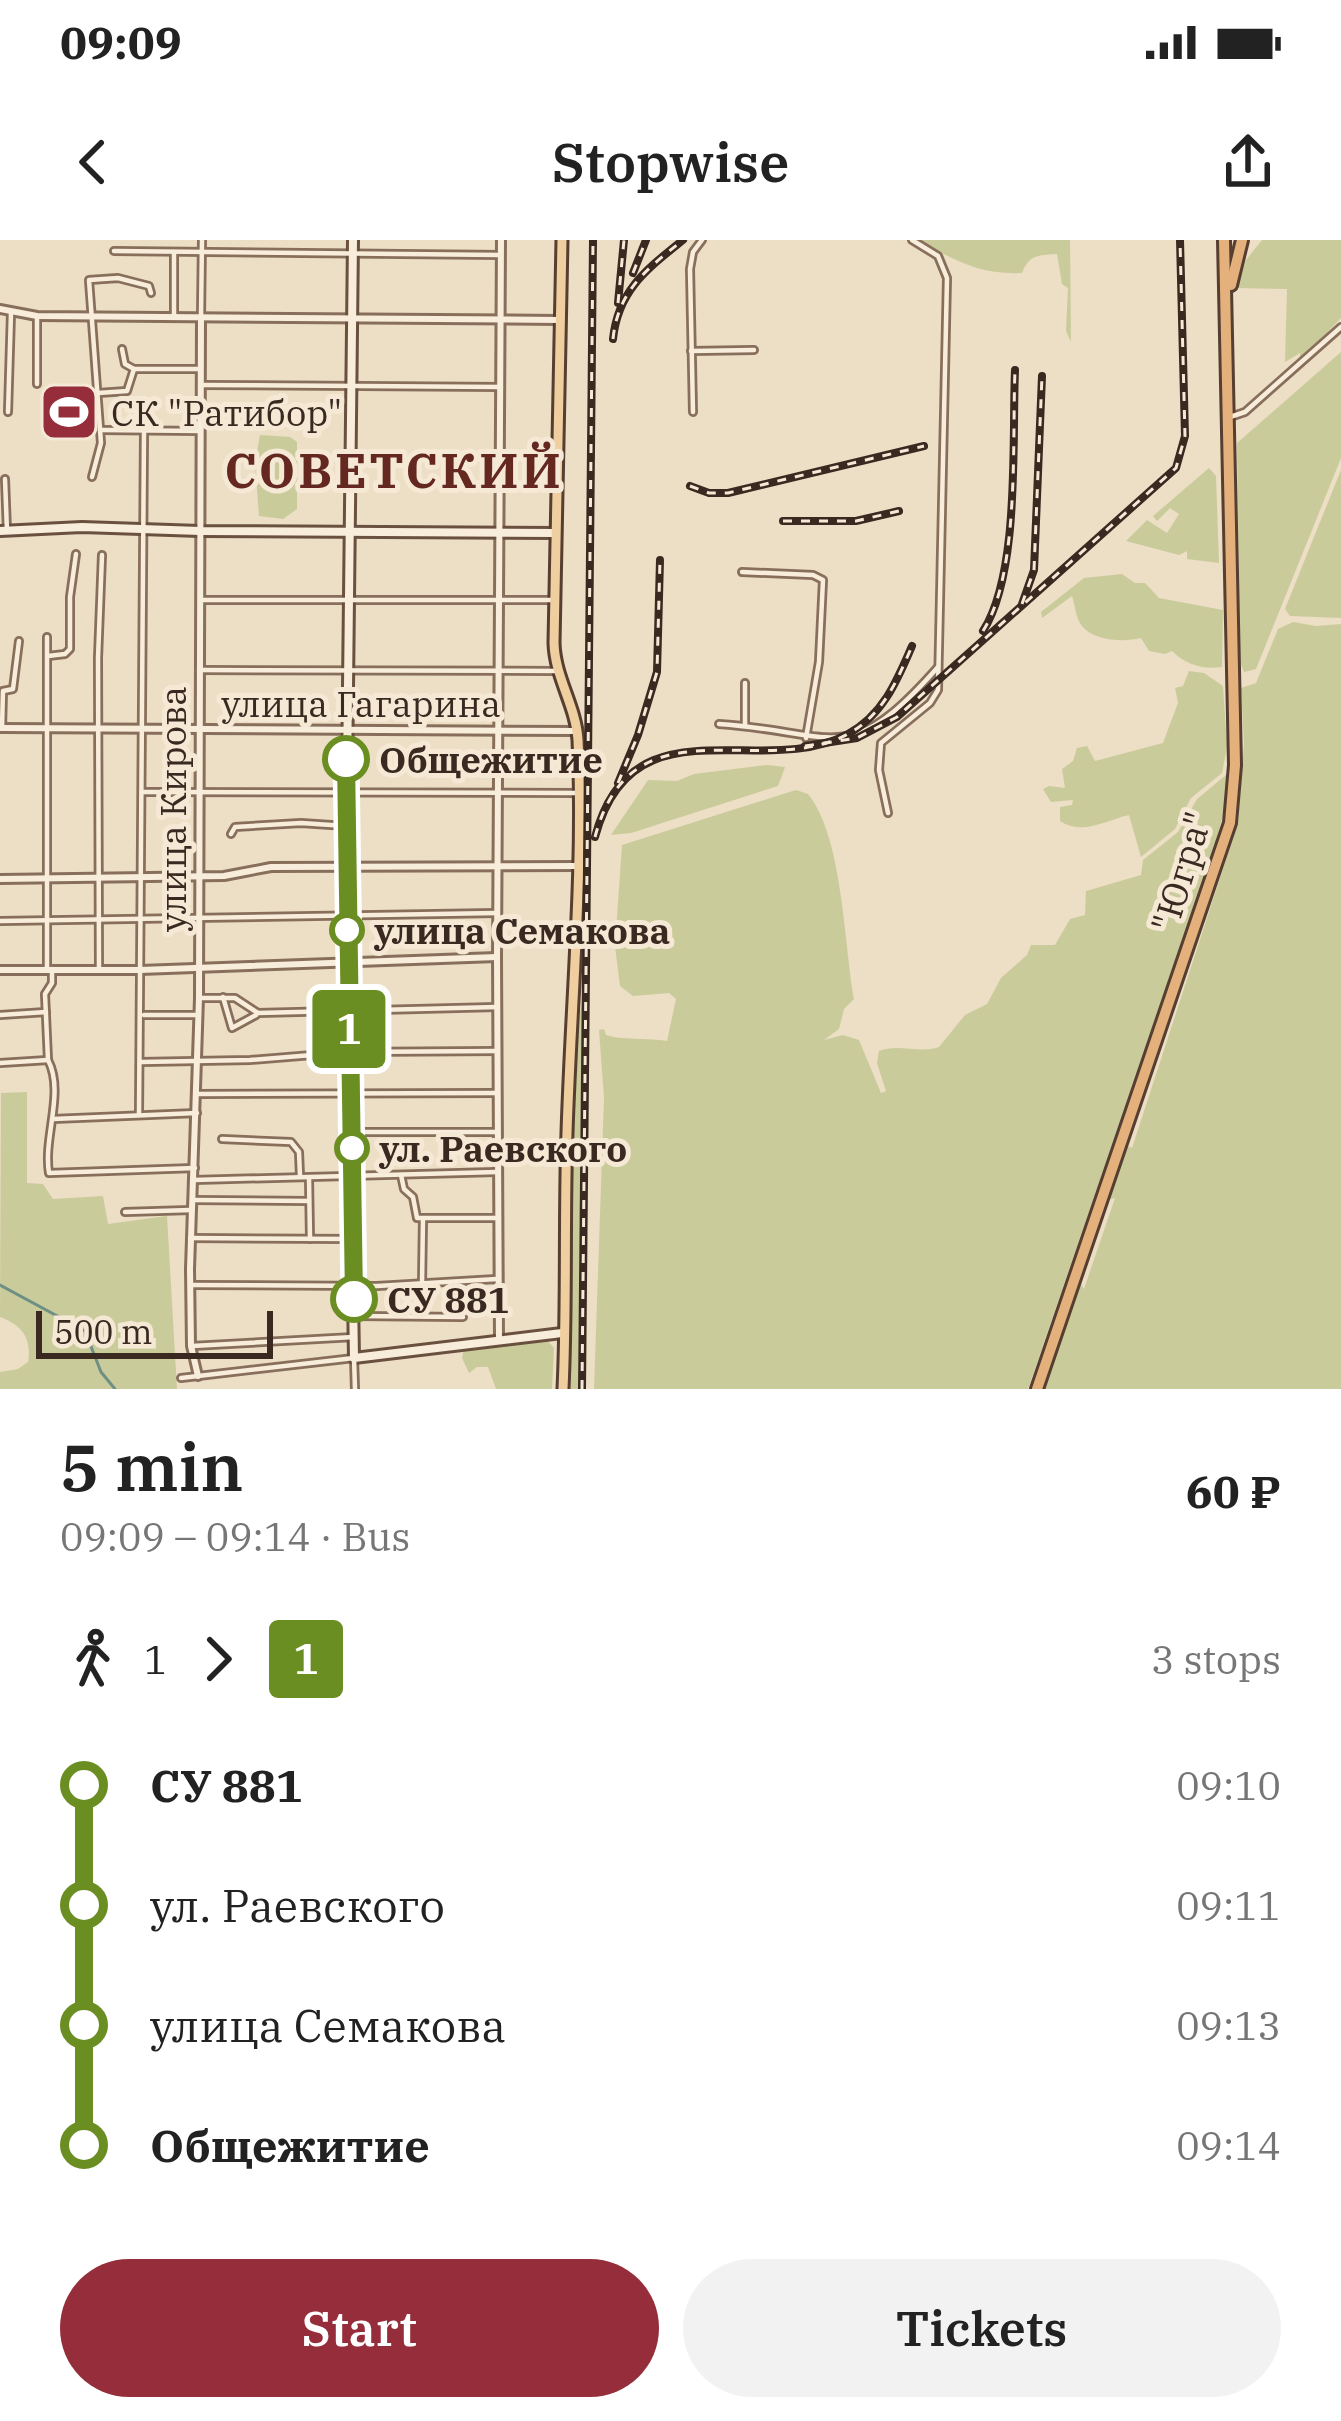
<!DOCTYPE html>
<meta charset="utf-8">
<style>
:root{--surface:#fff;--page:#f2f2f2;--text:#222;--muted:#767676;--accent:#952e3a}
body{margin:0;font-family:"IBM Plex Serif",serif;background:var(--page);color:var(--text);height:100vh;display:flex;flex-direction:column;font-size:45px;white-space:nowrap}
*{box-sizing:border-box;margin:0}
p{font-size:39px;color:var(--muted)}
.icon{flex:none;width:66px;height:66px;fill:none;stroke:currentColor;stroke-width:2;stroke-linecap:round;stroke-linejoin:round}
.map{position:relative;height:1149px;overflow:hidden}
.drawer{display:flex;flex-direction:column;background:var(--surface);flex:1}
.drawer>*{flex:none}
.badge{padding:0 24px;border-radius:9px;font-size:42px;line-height:78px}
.scale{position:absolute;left:36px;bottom:30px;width:237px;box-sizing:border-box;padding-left:12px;border:6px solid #392920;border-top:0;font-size:33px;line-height:42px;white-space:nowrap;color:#392920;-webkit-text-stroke:9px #f5e9d6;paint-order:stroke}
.map>.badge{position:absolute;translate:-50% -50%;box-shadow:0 0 0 6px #fff}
.legs{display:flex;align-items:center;gap:18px;height:132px;padding:0 60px;font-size:39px}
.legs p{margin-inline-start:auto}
.headline{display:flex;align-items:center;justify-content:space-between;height:204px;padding:0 60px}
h1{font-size:66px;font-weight:600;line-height:90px}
.action{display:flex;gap:24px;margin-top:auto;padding:24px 60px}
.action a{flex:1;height:138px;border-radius:72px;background:var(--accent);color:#fff;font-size:48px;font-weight:600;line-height:138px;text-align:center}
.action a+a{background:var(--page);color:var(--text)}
ul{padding:0 60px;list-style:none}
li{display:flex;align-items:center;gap:42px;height:120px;font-size:45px}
li i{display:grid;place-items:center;width:18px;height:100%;margin:0 15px;background:currentColor}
li i::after{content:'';width:30px;height:30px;margin:-15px;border:9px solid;border-radius:50%;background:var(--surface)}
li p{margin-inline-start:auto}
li:first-child i{background:linear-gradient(#0000 50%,currentColor 0)}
li:last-child i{background:linear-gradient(currentColor 50%,#0000 0)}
.status{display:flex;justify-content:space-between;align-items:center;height:84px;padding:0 60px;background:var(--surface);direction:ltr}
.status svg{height:33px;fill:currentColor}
header{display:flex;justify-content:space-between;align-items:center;height:156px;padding:0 60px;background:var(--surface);font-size:54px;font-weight:600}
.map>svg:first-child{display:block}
.green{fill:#cacb9a}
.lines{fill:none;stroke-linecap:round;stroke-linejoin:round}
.stream{stroke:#6e8f84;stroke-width:3}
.minor-casing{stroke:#886f5c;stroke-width:10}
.tertiary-casing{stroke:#886f5c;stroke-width:12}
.secondary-casing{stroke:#6a503f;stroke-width:14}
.primary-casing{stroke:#563e30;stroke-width:15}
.trunk-casing{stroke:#563e30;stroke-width:16}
.minor{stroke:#f8ecda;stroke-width:4.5}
.tertiary{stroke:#f8ecda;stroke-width:6}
.secondary{stroke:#f8ecda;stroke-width:8}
.primary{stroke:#efcea0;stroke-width:9}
.trunk{stroke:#e4b17d;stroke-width:10}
.rail-casing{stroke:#392920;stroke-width:8}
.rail{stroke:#f5e9d6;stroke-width:3;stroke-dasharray:9;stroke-linecap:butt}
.line-1-casing{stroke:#fff;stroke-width:27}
.line-1{stroke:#6b8e23;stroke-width:18}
.stop-1-dot{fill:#fff;stroke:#6b8e23;stroke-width:6}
.labels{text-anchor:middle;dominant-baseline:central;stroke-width:10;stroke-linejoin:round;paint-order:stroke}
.poi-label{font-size:36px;fill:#392920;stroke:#f5e9d6;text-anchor:start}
.street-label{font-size:36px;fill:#392920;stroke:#f5e9d6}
.stop-label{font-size:36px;font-weight:bold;fill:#392920;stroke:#f5e9d6;text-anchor:start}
.district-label{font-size:48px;font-weight:bold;letter-spacing:3px;fill:#642820;stroke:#f5e9d6}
</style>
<div class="status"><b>09:09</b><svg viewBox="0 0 49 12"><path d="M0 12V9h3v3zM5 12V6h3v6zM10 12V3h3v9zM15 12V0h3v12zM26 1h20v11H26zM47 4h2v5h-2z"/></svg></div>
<header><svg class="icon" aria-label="back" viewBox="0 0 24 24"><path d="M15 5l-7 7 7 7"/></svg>Stopwise<svg class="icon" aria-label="share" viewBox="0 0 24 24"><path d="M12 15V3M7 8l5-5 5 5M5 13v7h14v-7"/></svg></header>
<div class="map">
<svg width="1341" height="1149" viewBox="0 0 1341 1149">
<rect width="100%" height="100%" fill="#eddec6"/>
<!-- green -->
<g class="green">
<path d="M918 0H1070L1071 102 1066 91 1068 48 1062 44 1057 14C1038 15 1029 15 1022 33 979 35 954 20 918 0Z"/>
<polygon points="1262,0 1341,0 1341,78 1300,121 1300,113 1285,122 1287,49 1237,48 1246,20"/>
<polygon points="1341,112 1341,218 1256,429 1244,432 1240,422 1237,203"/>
<polygon points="260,195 290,197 297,202 297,269 283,279 259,276 255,223"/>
<polygon points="1209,228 1216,236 1219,323 1187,319 1187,311 1179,315 1126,301 1147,280 1167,293 1179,274 1170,268 1157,281 1153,276"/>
<polygon points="1341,230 1341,378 1290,376 1285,369"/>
<path d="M1122 334 1135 343H1145L1159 358 1223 370 1222 427C1202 430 1185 424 1172 411L1165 414 1149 411 1141 398C1126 402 1095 402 1082 386 1076 379 1075 365 1072 356L1042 378 1041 372 1084 338Z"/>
<polygon points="1293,382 1316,386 1341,384 1341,1149 1042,1149 1079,1042 1084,1049 1115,958 1108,960 1128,906 1132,908 1238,583 1244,503 1241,448 1256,443 1278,389"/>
<path d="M1189 431 1204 433 1223 446 1227 507 1222 533 1191 558 1175 589 1141 617 1129 575C1106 580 1083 596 1060 581V567L1072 565 1073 560 1051 562 1043 549 1049 546 1065 548 1062 529 1073 521 1077 508 1087 506 1095 521 1163 503 1178 463 1175 448 1183 446Z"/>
<polygon points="767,525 785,527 778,546 631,593 611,595 648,540 677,541 694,534"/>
<path d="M1227 534 1224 572 1215 605 1028 1149H594L604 858 599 790 604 789 606 795C620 800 649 798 667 801L676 759 669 753 633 756 620 746 615 706 622 605 796 550 808 554C843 597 844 704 854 759L844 769 839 789 824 800 843 795 859 800 881 853 886 851 877 823 879 811C898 803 919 814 939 807L965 775 987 764 1001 738 1027 715 1031 705H1055L1070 679 1085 675 1086 651 1141 635 1143 620 1178 592 1197 559Z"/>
<polygon points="583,763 578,1149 569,1149 571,915 578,777"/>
<path d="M1 846V853L27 852V943L43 944 53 959 103 956 108 984 167 976 177 1149H0V1132L18 1129 28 1122C32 1098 22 1085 0 1077Z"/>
<polygon points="547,1100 554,1108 552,1149 496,1149 488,1127 477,1127 469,1133 462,1118 464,1108"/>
</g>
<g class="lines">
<!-- stream -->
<polyline class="stream" points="0,1045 85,1091 101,1132 115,1149"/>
<!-- minor casing -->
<g class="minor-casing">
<g id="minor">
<polyline points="114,11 501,15"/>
<polyline points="174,12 174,77"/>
<polyline points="201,77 202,0"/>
<polyline points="122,109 125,124 134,129"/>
<polyline points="691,111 754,110"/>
<polyline points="37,144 37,76"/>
<polyline points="201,145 501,147"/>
<polyline points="98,153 127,151 134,129 201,129"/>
<polyline points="8,172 11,73"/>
<polyline points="693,172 690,29 693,12 702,0"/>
<polyline points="1230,177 1245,172 1341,87"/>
<polyline points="101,190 201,191"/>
<polyline points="92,237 101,203 89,40 118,38 149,46 151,53"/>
<polyline points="5,239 7,291"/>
<polyline points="742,332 813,335 823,340 819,422 806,498"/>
<polyline points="200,360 554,360"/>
<polyline points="48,416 65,414 70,409 70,357 76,314"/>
<polyline points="199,430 557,431"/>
<polyline points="745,443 745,486"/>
<path d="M719 484C838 492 847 530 938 427"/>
<polyline points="2,488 3,451 13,449 19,401"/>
<polyline points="143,552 578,553"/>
<polyline points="888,573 879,530 881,503 930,463 938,450 947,38 938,16 912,0"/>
<polyline points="231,594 235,587 301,583 346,586"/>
<polyline points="0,681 497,673"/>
<polyline points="47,728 47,397"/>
<path d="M52 729V743L45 754 48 820C65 852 43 897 49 933L195 928"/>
<polyline points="99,730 98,418 102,315"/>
<polyline points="223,757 232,788 256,775"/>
<polyline points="201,758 235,758 258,773 497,767"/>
<polyline points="0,775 46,772"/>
<polyline points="144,775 199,775"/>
<polyline points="141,822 250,820 349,812 497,811"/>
<polyline points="0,823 48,820"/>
<polyline points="197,854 497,853"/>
<polyline points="139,875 144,192"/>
<polyline points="53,879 197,873"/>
<polyline points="353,892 497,892"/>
<polyline points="222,899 291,902 299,912 300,936"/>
<polyline points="401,935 404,949 413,957 417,978 497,978"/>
<polyline points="309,938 310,999"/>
<polyline points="194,940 497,932"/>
<polyline points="193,960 309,961"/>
<polyline points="125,972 191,970"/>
<polyline points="190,998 353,999"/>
<polyline points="422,1044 423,979"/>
<polyline points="191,1045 377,1046 497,1039"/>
<polyline points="356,1076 463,1077"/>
<polyline points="192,1106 354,1097"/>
<polyline points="181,1138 354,1118 355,1149"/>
</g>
</g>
<!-- tertiary casing -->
<g class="tertiary-casing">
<g id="tertiary">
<polyline points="0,69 37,76 559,80"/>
<polyline points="0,488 577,491"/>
<polyline points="0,639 224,636 271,627 578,626"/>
<polyline points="0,730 140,730 497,717"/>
<polyline points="499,1100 497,717 501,0"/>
<polyline points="198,1136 191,1106 190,1029 199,758 201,77"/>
</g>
</g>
<!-- secondary casing -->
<g class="secondary-casing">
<g id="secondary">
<polyline points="353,0 346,626 354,1118 562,1093"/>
<polyline points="0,291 82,287 200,291 556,293"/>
</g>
</g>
<!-- primary casing -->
<g class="primary-casing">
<path id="primary" d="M562 0 554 403C555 438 576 466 578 500 584 631 571 762 567 893 564 978 567 1064 563 1149"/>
</g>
<!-- trunk casing -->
<g class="trunk-casing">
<g id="trunk">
<polyline points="1231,45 1242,0"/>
<polyline points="1037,1149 1230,583 1235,525 1224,0"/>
</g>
</g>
<!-- minor -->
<use href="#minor" class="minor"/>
<!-- tertiary -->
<use href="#tertiary" class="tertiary"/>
<!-- secondary -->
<use href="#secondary" class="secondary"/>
<!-- primary -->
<use href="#primary" class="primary"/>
<!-- trunk -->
<use href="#trunk" class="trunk"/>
<!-- rail casing -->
<g class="rail-casing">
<g id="rail">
<polyline points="633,33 646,0"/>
<polyline points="618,63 624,0"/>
<path d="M613 99C618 50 647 29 683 0"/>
<polyline points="690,246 709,253 728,253 924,206"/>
<polyline points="783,281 856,281 899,271"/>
<polyline points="1022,364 1034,330 1042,136"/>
<path d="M983 391C1020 333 1012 202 1015 130"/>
<polyline points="805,506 857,498 897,477 1176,228 1185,196 1180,0"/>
<polyline points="618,543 638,495 657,432 660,320"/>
<path d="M595 597C632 457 761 541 848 494 883 475 897 441 912 406"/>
<polyline points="582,1149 593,0"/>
</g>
</g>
<!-- rail -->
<use href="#rail" class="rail"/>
</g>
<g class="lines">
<!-- line-1 casing -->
<g class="line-1-casing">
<polyline id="line-1" points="346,519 354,1059"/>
</g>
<!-- line-1 -->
<use href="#line-1" class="line-1"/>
</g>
<!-- icons -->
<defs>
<g id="stadium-square" transform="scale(3)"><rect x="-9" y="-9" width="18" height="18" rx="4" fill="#952e3a" stroke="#f5e9d6"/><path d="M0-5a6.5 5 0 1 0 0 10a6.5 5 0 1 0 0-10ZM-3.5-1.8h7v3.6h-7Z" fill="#fff"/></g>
</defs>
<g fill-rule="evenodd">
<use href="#stadium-square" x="69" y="172"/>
</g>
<!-- markers -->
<g class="stop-1-dot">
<circle cx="346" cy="519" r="21"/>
<circle cx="347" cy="690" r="15"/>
<circle cx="352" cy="908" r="15"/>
<circle cx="354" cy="1059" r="21"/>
</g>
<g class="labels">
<!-- poi labels -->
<g class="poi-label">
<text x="111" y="172">СК "Ратибор"</text>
</g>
<!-- street labels -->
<g class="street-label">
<text x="361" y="463">улица Гагарина</text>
<text transform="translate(172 569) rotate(-90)">улица Кирова</text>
<text transform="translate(1181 632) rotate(-73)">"Югра"</text>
</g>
<!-- stop labels -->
<g class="stop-label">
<text x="379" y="519">Общежитие</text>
<text x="374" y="690">улица Семакова</text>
<text x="379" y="908">ул. Раевского</text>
<text x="387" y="1059">СУ 881</text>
</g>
<!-- district labels -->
<g class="district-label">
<text x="394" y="230">СОВЕТСКИЙ</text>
</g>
</g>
</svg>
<div class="scale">500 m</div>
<b class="badge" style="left:349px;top:789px;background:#6b8e23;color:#fff">1</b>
</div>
<section class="drawer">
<div class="headline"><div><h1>5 min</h1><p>09:09 – 09:14 · Bus</p></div><b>60 ₽</b></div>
<div class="legs"><svg class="icon" aria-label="walk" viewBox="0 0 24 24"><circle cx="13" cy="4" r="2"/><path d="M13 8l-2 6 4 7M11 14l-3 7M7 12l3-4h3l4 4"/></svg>1<svg class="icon" aria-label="forward" viewBox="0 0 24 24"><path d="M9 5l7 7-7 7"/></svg><b class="badge" style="background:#6b8e23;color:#fff">1</b><p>3 stops</p></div>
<ul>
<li><i style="color:#6b8e23"></i><b>СУ 881</b><p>09:10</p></li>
<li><i style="color:#6b8e23"></i><span>ул. Раевского</span><p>09:11</p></li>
<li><i style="color:#6b8e23"></i><span>улица Семакова</span><p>09:13</p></li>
<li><i style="color:#6b8e23"></i><b>Общежитие</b><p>09:14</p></li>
</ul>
<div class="action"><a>Start</a><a>Tickets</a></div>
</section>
